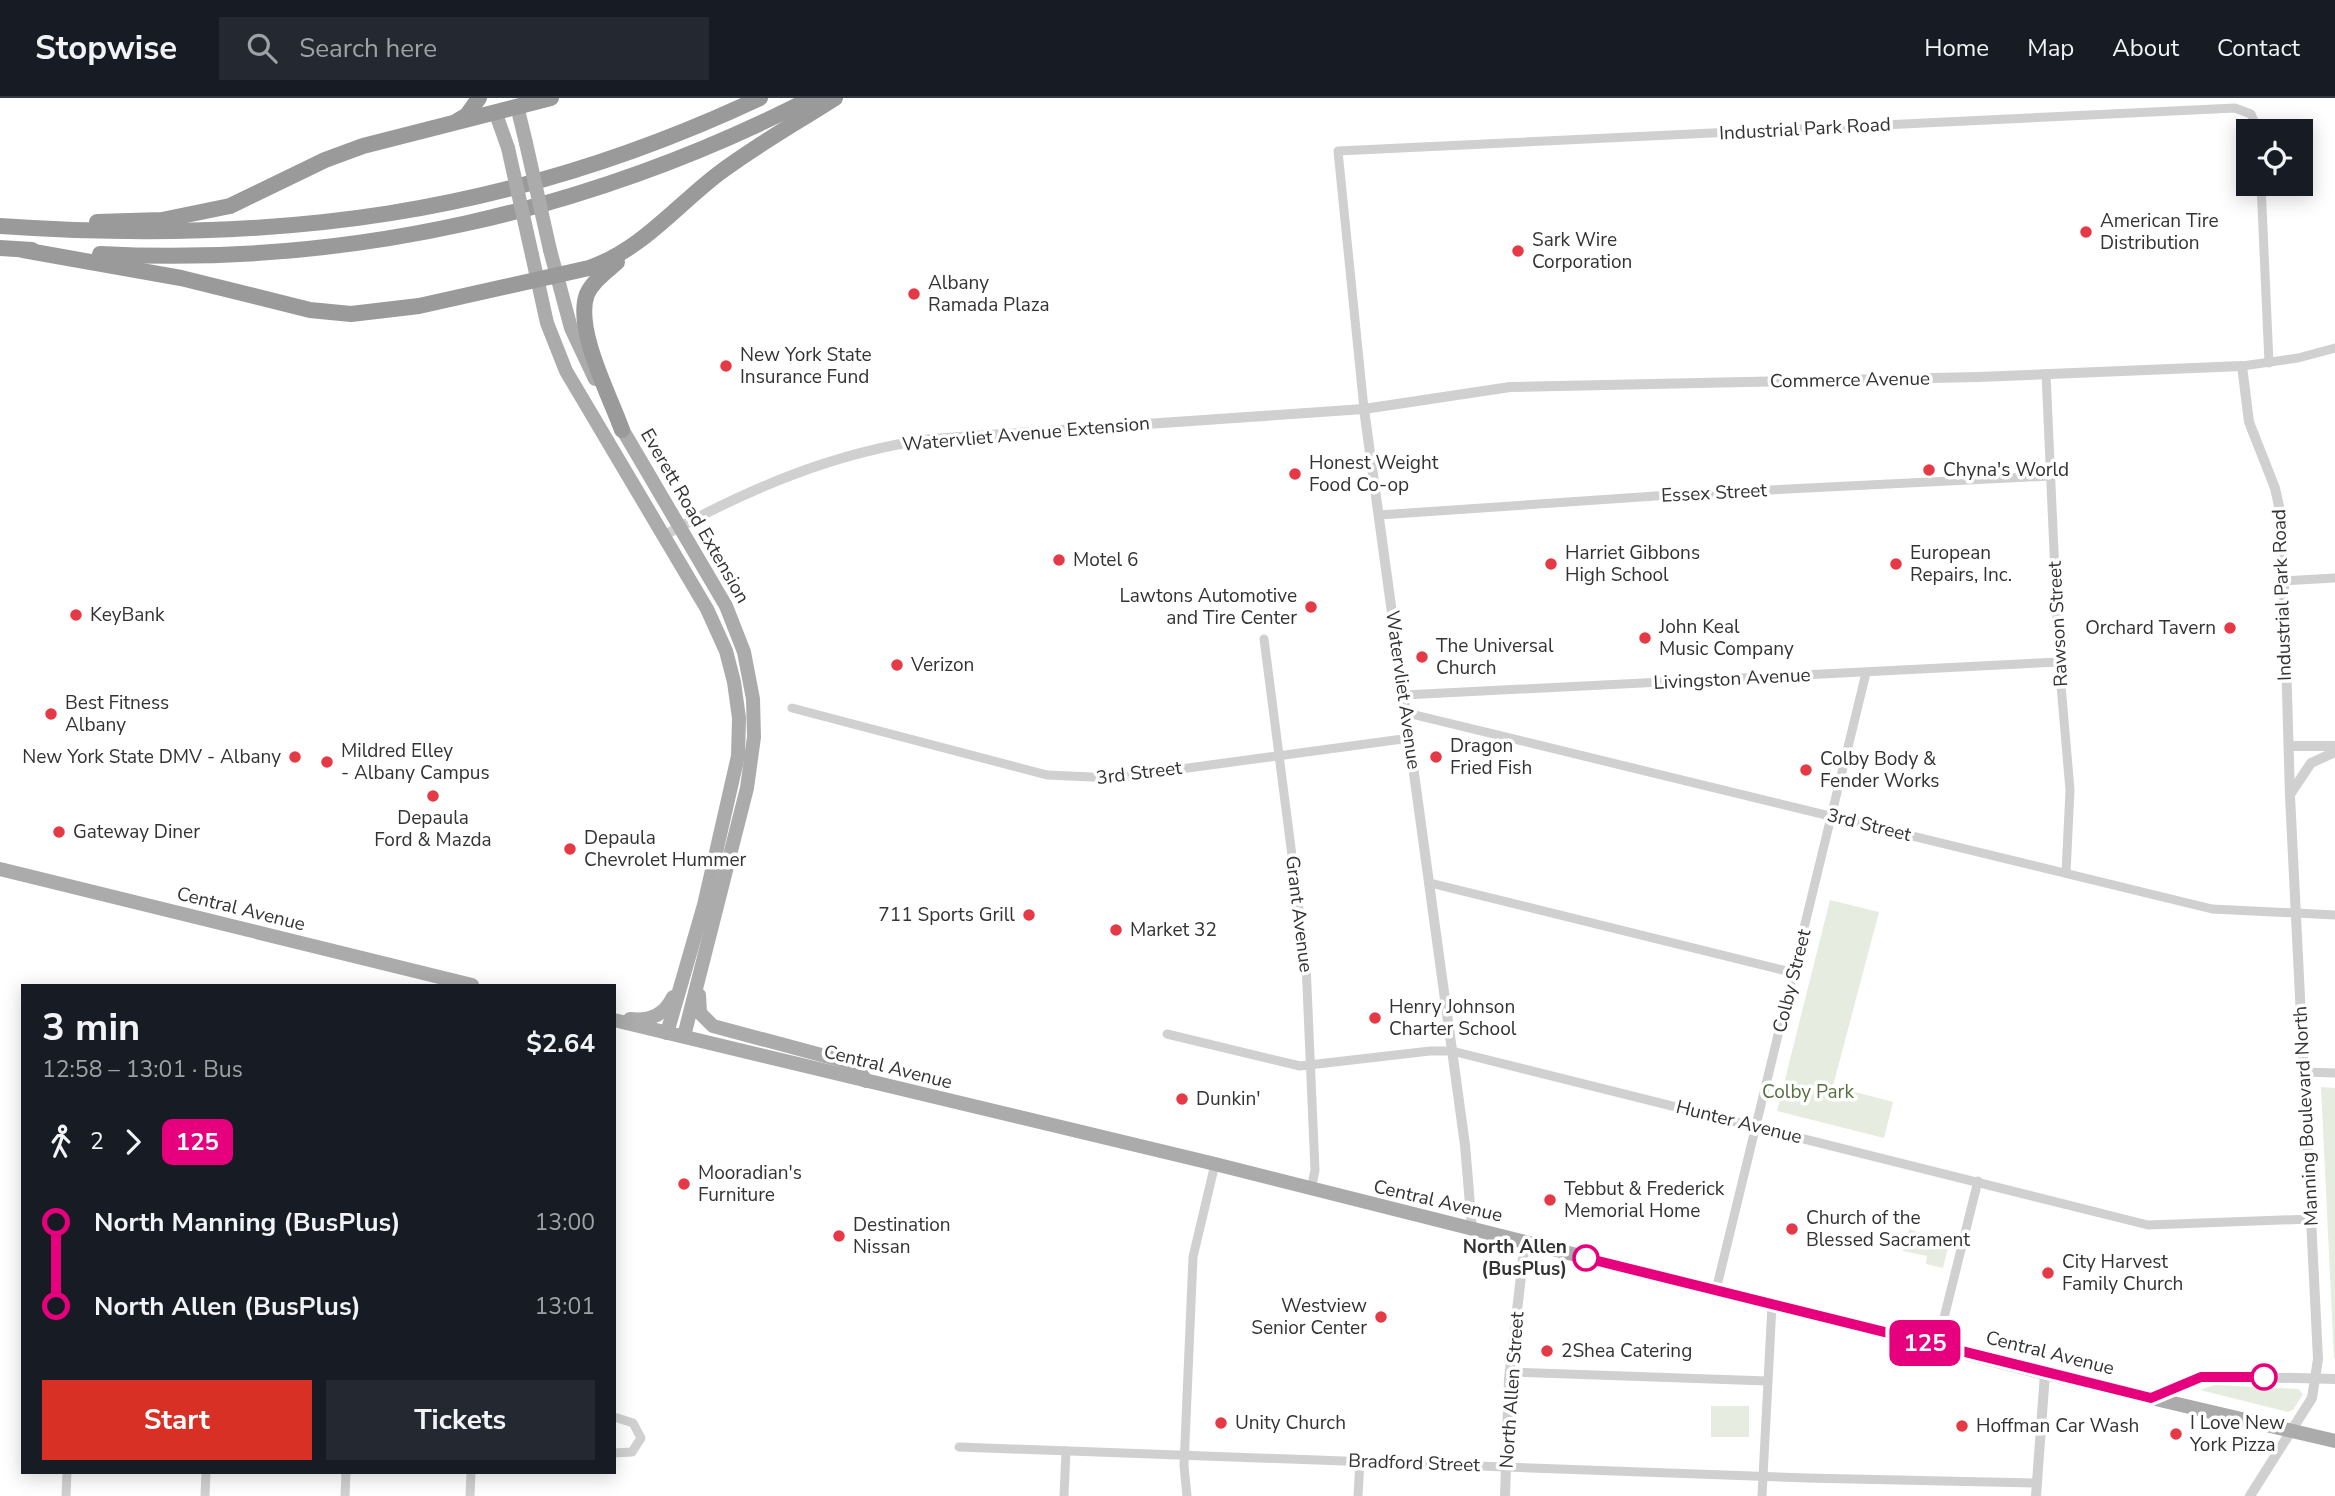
<!DOCTYPE html>
<meta charset="utf-8">
<style>
:root{--surface:#171b24;--page:#242831;--text:#f1f3f6;--muted:#9ea1a6;--line:#363941;--accent:#d93025}
body{margin:0;font-family:"Nunito Sans",sans-serif;background:var(--page);color:var(--text);height:100vh;display:flex;flex-direction:column;font-size:26px;white-space:nowrap}
*{box-sizing:border-box;margin:0}
p{font-size:23px;color:var(--muted)}
.icon{flex:none;width:38px;height:38px;fill:none;stroke:currentColor;stroke-width:2;stroke-linecap:round;stroke-linejoin:round}
.map{position:relative;flex:1;overflow:hidden}
.drawer{position:absolute;left:21px;top:886px;width:595px;height:490px;display:flex;flex-direction:column;background:var(--surface);border-radius:0px;box-shadow:0 4px 18px #0003}
.drawer>*{flex:none}
.badge{padding:0 14px;border-radius:10px;font-size:24px;line-height:46px}
.tools{position:absolute;left:2236px;top:21px;display:grid;gap:14px}
.tools a{display:grid;place-items:center;width:77px;height:77px;border-radius:0px;background:var(--surface);box-shadow:0 4px 18px #0003;font-size:35px}
.map>.badge{position:absolute;translate:-50% -50%;box-shadow:0 0 0 4px #fff}
.legs{display:flex;align-items:center;gap:10px;height:77px;padding:0 21px;font-size:23px}
.legs p{margin-inline-start:auto}
.head{display:flex;align-items:center;justify-content:space-between;height:119px;padding:0 21px}
h1{font-size:38px;font-weight:700;line-height:52px}
.cta{display:flex;gap:14px;margin-top:auto;padding:14px 21px}
.cta a{flex:1;height:80px;border-radius:0px;background:var(--accent);color:#fff;font-size:28px;font-weight:700;line-height:80px;text-align:center}
.cta a+a{background:var(--page);color:var(--text)}
ul{padding:0 21px;list-style:none}
li{display:flex;align-items:center;gap:24px;height:84px;font-size:26px}
li i{display:grid;place-items:center;width:10px;height:100%;margin:0 9px;background:currentColor}
li i::after{content:'';width:18px;height:18px;margin:-9px;border:5px solid;border-radius:50%;background:var(--surface)}
li p{margin-inline-start:auto}
li:first-child i{background:linear-gradient(#0000 50%,currentColor 0)}
li:last-child i{background:linear-gradient(currentColor 50%,#0000 0)}
header{display:flex;align-items:center;gap:42px;box-sizing:border-box;height:98px;padding:0 35px;background:var(--surface);border-bottom:2px solid var(--line)}
header strong{font-size:33px}
nav{display:flex;gap:38px;margin-inline-start:auto;font-size:24px}
.search{width:490px;height:63px;background:var(--page);display:flex;align-items:center;gap:18px;box-sizing:border-box;padding:0 24px;border-radius:0px;color:var(--muted);font-size:26px}
.map>svg:first-child{display:block}
.green{fill:#e6ecdf}
.lines{fill:none;stroke-linecap:round;stroke-linejoin:round}
.minor{stroke:#d0d0d0;stroke-width:9}
.tertiary{stroke:#d0d0d0;stroke-width:10}
.primary{stroke:#ababab;stroke-width:14}
.motorway{stroke:#9a9a9a;stroke-width:16}
.primary-bridge{stroke:#ababab;stroke-width:14}
.line-1-casing{stroke:#fff;stroke-width:16}
.line-1{stroke:#e6007e;stroke-width:10}
.poi-dot{fill:#e63946;stroke:#fff;stroke-width:2.5}
.stop-1-dot{fill:#fff;stroke:#e6007e;stroke-width:3.5}
.labels{text-anchor:middle;dominant-baseline:central;stroke-width:7;stroke-linejoin:round;paint-order:stroke}
.street-label{font-size:19px;fill:#333;stroke:#fff}
.poi-label{font-size:19px;fill:#333;stroke:#fff;text-anchor:start}
.park-label{font-size:19px;fill:#56703f;stroke:#fff}
.stop-label{font-size:19px;font-weight:bold;fill:#333;stroke:#fff;text-anchor:end}
</style>
<header>
<strong>Stopwise</strong>
<div class="search"><svg class="icon" aria-label="search" viewBox="0 0 24 24"><circle cx="10" cy="10" r="6"/><path d="M15 15l6 6"/></svg>Search here</div>
<nav><a>Home</a><a>Map</a><a>About</a><a>Contact</a></nav>
</header>
<div class="map">
<svg width="2335" height="1398" viewBox="0 0 2335 1398">
<rect width="100%" height="100%" fill="#fff"/>
<!-- green -->
<g class="green">
<polygon points="1830,802 1879,814 1833,988 1893,1004 1884,1040 1777,1013"/>
<polygon points="2321,989 2335,990 2335,1260 2334,1260"/>
<polygon points="1909,1131 1949,1145 1943,1170 1926,1166 1927,1158 1903,1153"/>
<polygon points="2215,1287 2298,1291 2303,1296 2293,1312 2288,1314 2200,1292"/>
<rect x="1711" y="1308" width="38" height="31"/>
</g>
<g class="lines">
<!-- minor -->
<g class="minor">
<polyline points="2261,86 2269,265"/>
<polyline points="2242,268 2298,260 2335,250"/>
<polyline points="2046,276 2059,564 2070,692 2066,775"/>
<polyline points="1364,311 1338,53 2235,10 2251,16 2258,33"/>
<polyline points="1379,417 1670,397 2050,378"/>
<polyline points="2282,483 2335,480"/>
<polyline points="1264,541 1306,866 1315,1072 1311,1092"/>
<polyline points="1404,597 2059,564"/>
<polyline points="792,610 1047,677 1114,680 1410,640"/>
<polyline points="1407,615 2212,811 2335,817"/>
<polyline points="1430,785 1795,875"/>
<polyline points="1167,936 1300,968 1430,953 1452,953 2148,1127 2311,1121"/>
<polyline points="2304,974 2335,975"/>
<polyline points="1716,1192 1866,575"/>
<polyline points="1937,1248 1978,1083"/>
<polyline points="1510,1274 1767,1283"/>
<polyline points="614,1319 633,1325 641,1340 632,1354 614,1355"/>
<polyline points="959,1349 1807,1380 2036,1385"/>
<polyline points="66,1398 67,1374"/>
<polyline points="205,1398 206,1374"/>
<polyline points="345,1398 346,1374"/>
<polyline points="470,1398 471,1374"/>
<polyline points="1064,1398 1066,1353"/>
<polyline points="1187,1398 1184,1368 1193,1159 1215,1066"/>
<polyline points="1358,1398 1360,1363"/>
<polyline points="1762,1398 1772,1207"/>
</g>
<!-- tertiary -->
<g class="tertiary">
<polyline points="1364,311 1465,1047 1472,1130"/>
<path d="M663 438C748 391 834 354 931 341L1364 311 1510 289 1978 279 2242 268 2249 324 2275 390 2282 422 2290 698 2318 1261 2312 1300 2250 1398"/>
<polyline points="2289,648 2335,648"/>
<polyline points="2291,695 2311,665 2335,654"/>
<polyline points="2152,1300 2191,1282 2209,1278 2335,1281"/>
<polyline points="1505,1398 1509,1281 1525,1144"/>
<polyline points="2036,1398 2045,1275"/>
</g>
<!-- primary -->
<g class="primary">
<polyline points="517,8 526,45"/>
<polyline points="496,16 508,50"/>
<polyline points="550,152 571,230 595,281"/>
<polyline points="532,157 547,225 566,273 707,511 726,553 734,584 739,620 738,658 704,807 667,935"/>
<polyline points="618,324 726,508 744,554 753,601 754,639 747,690 684,938"/>
<polyline points="0,771 472,887"/>
<polyline points="699,897 700,915 713,928 855,966 866,983"/>
<path d="M630 921C649 923 664 918 673 899"/>
<polyline points="614,922 1215,1066 2045,1275 2335,1343"/>
</g>
<!-- motorway -->
<g class="motorway">
<polyline points="457,23 467,17 479,0"/>
<polyline points="97,124 162,122 230,108 325,62 363,48 551,0"/>
<path d="M0 128C275 147 509 118 760 0"/>
<polyline points="0,150 32,152"/>
<path d="M23 152 181 180 310 212 351 216 419 208 589 170C641 152 675 109 718 76 755 48 796 25 835 0"/>
<path d="M100 156C348 169 592 113 812 0"/>
<path d="M617 164C606 174 593 183 587 196 574 231 610 298 622 332"/>
</g>
<!-- primary-bridge -->
<g class="primary-bridge">
<polyline points="526,45 550,152"/>
<polyline points="508,50 532,157"/>
</g>
</g>
<g class="lines">
<!-- line-1 casing -->
<g class="line-1-casing">
<polyline id="line-1" points="1586,1160 2151,1300 2201,1279 2264,1279"/>
</g>
<!-- line-1 -->
<use href="#line-1" class="line-1"/>
</g>
<!-- markers -->
<g class="poi-dot">
<circle cx="2086" cy="134" r="7"/>
<circle cx="1518" cy="153" r="7"/>
<circle cx="914" cy="196" r="7"/>
<circle cx="726" cy="268" r="7"/>
<circle cx="1929" cy="372" r="7"/>
<circle cx="1295" cy="376" r="7"/>
<circle cx="1059" cy="462" r="7"/>
<circle cx="1551" cy="466" r="7"/>
<circle cx="1896" cy="466" r="7"/>
<circle cx="1311" cy="509" r="7"/>
<circle cx="76" cy="517" r="7"/>
<circle cx="2230" cy="530" r="7"/>
<circle cx="1645" cy="540" r="7"/>
<circle cx="1422" cy="559" r="7"/>
<circle cx="897" cy="567" r="7"/>
<circle cx="51" cy="616" r="7"/>
<circle cx="295" cy="659" r="7"/>
<circle cx="1436" cy="659" r="7"/>
<circle cx="327" cy="664" r="7"/>
<circle cx="1806" cy="672" r="7"/>
<circle cx="433" cy="698" r="7"/>
<circle cx="59" cy="734" r="7"/>
<circle cx="570" cy="751" r="7"/>
<circle cx="1029" cy="817" r="7"/>
<circle cx="1116" cy="832" r="7"/>
<circle cx="1375" cy="920" r="7"/>
<circle cx="1182" cy="1001" r="7"/>
<circle cx="684" cy="1086" r="7"/>
<circle cx="1550" cy="1102" r="7"/>
<circle cx="1792" cy="1131" r="7"/>
<circle cx="839" cy="1138" r="7"/>
<circle cx="2048" cy="1175" r="7"/>
<circle cx="1381" cy="1219" r="7"/>
<circle cx="1547" cy="1253" r="7"/>
<circle cx="1221" cy="1325" r="7"/>
<circle cx="1962" cy="1328" r="7"/>
<circle cx="2176" cy="1336" r="7"/>
</g>
<g class="stop-1-dot">
<circle cx="1586" cy="1160" r="12"/>
<circle cx="2264" cy="1279" r="12"/>
</g>
<g class="labels">
<!-- street labels -->
<g class="street-label">
<text transform="translate(1805 31) rotate(-3)">Industrial Park Road</text>
<text transform="translate(1850 282) rotate(-1)">Commerce Avenue</text>
<text transform="translate(1026 336) rotate(-5)">Watervliet Avenue Extension</text>
<text transform="translate(1714 395) rotate(-3)">Essex Street</text>
<text transform="translate(695 418) rotate(60)">Everett Road Extension</text>
<text transform="translate(2282 497) rotate(-92)">Industrial Park Road</text>
<text transform="translate(2058 526) rotate(-93)">Rawson Street</text>
<text transform="translate(1732 581) rotate(-3)">Livingston Avenue</text>
<text transform="translate(1403 592) rotate(82)">Watervliet Avenue</text>
<text transform="translate(1139 675) rotate(-7)">3rd Street</text>
<text transform="translate(1869 727) rotate(14)">3rd Street</text>
<text transform="translate(241 811) rotate(14)">Central Avenue</text>
<text transform="translate(1299 816) rotate(83)">Grant Avenue</text>
<text transform="translate(1792 883) rotate(-76)">Colby Street</text>
<text transform="translate(888 969) rotate(14)">Central Avenue</text>
<text transform="translate(2306 1018) rotate(-93)">Manning Boulevard North</text>
<text transform="translate(1739 1024) rotate(14)">Hunter Avenue</text>
<text transform="translate(1438 1103) rotate(13)">Central Avenue</text>
<text transform="translate(2050 1255) rotate(14)">Central Avenue</text>
<text transform="translate(1512 1292) rotate(-86)">North Allen Street</text>
<text transform="translate(1414 1365) rotate(2)">Bradford Street</text>
</g>
<!-- poi labels -->
<g class="poi-label">
<text x="2100" y="123">American Tire<tspan x="2100" dy="22">Distribution</tspan></text>
<text x="1532" y="142">Sark Wire<tspan x="1532" dy="22">Corporation</tspan></text>
<text x="928" y="185">Albany<tspan x="928" dy="22">Ramada Plaza</tspan></text>
<text x="740" y="257">New York State<tspan x="740" dy="22">Insurance Fund</tspan></text>
<text x="1309" y="365">Honest Weight<tspan x="1309" dy="22">Food Co-op</tspan></text>
<text x="1943" y="372">Chyna's World</text>
<text x="1565" y="455">Harriet Gibbons<tspan x="1565" dy="22">High School</tspan></text>
<text x="1910" y="455">European<tspan x="1910" dy="22">Repairs, Inc.</tspan></text>
<text x="1073" y="462">Motel 6</text>
<text x="1297" y="498" text-anchor="end">Lawtons Automotive<tspan x="1297" dy="22">and Tire Center</tspan></text>
<text x="90" y="517">KeyBank</text>
<text x="1659" y="529">John Keal<tspan x="1659" dy="22">Music Company</tspan></text>
<text x="2216" y="530" text-anchor="end">Orchard Tavern</text>
<text x="1436" y="548">The Universal<tspan x="1436" dy="22">Church</tspan></text>
<text x="911" y="567">Verizon</text>
<text x="65" y="605">Best Fitness<tspan x="65" dy="22">Albany</tspan></text>
<text x="1450" y="648">Dragon<tspan x="1450" dy="22">Fried Fish</tspan></text>
<text x="341" y="653">Mildred Elley<tspan x="341" dy="22">- Albany Campus</tspan></text>
<text x="281" y="659" text-anchor="end">New York State DMV - Albany</text>
<text x="1820" y="661">Colby Body &amp;<tspan x="1820" dy="22">Fender Works</tspan></text>
<text x="433" y="720" text-anchor="middle">Depaula<tspan x="433" dy="22">Ford &amp; Mazda</tspan></text>
<text x="73" y="734">Gateway Diner</text>
<text x="584" y="740">Depaula<tspan x="584" dy="22">Chevrolet Hummer</tspan></text>
<text x="1015" y="817" text-anchor="end">711 Sports Grill</text>
<text x="1130" y="832">Market 32</text>
<text x="1389" y="909">Henry Johnson<tspan x="1389" dy="22">Charter School</tspan></text>
<text x="1196" y="1001">Dunkin'</text>
<text x="698" y="1075">Mooradian's<tspan x="698" dy="22">Furniture</tspan></text>
<text x="1564" y="1091">Tebbut &amp; Frederick<tspan x="1564" dy="22">Memorial Home</tspan></text>
<text x="1806" y="1120">Church of the<tspan x="1806" dy="22">Blessed Sacrament</tspan></text>
<text x="853" y="1127">Destination<tspan x="853" dy="22">Nissan</tspan></text>
<text x="2062" y="1164">City Harvest<tspan x="2062" dy="22">Family Church</tspan></text>
<text x="1367" y="1208" text-anchor="end">Westview<tspan x="1367" dy="22">Senior Center</tspan></text>
<text x="1561" y="1253">2Shea Catering</text>
<text x="1235" y="1325">Unity Church</text>
<text x="2190" y="1325">I Love New<tspan x="2190" dy="22">York Pizza</tspan></text>
<text x="1976" y="1328">Hoffman Car Wash</text>
</g>
<!-- park labels -->
<g class="park-label">
<text x="1808" y="994">Colby Park</text>
</g>
<!-- stop labels -->
<g class="stop-label">
<text x="1567" y="1149">North Allen<tspan x="1567" dy="22">(BusPlus)</tspan></text>
</g>
</g>
</svg>
<div class="tools">
<a><svg class="icon" aria-label="locate" viewBox="0 0 24 24"><circle cx="12" cy="12" r="6"/><path d="M12 2v4M12 18v4M2 12h4M18 12h4"/></svg></a>
</div>
<b class="badge" style="left:1925px;top:1245px;background:#e6007e;color:#fff">125</b>
<section class="drawer">
<div class="head"><div><h1>3 min</h1><p>12:58 – 13:01 · Bus</p></div><b>$2.64</b></div>
<div class="legs"><svg class="icon" aria-label="walk" viewBox="0 0 24 24"><circle cx="13" cy="4" r="2"/><path d="M13 8l-2 6 4 7M11 14l-3 7M7 12l3-4h3l4 4"/></svg>2<svg class="icon" aria-label="forward" viewBox="0 0 24 24"><path d="M9 5l7 7-7 7"/></svg><b class="badge" style="background:#e6007e;color:#fff">125</b></div>
<ul>
<li><i style="color:#e6007e"></i><b>North Manning (BusPlus)</b><p>13:00</p></li>
<li><i style="color:#e6007e"></i><b>North Allen (BusPlus)</b><p>13:01</p></li>
</ul>
<div class="cta"><a>Start</a><a>Tickets</a></div>
</section>
</div>
